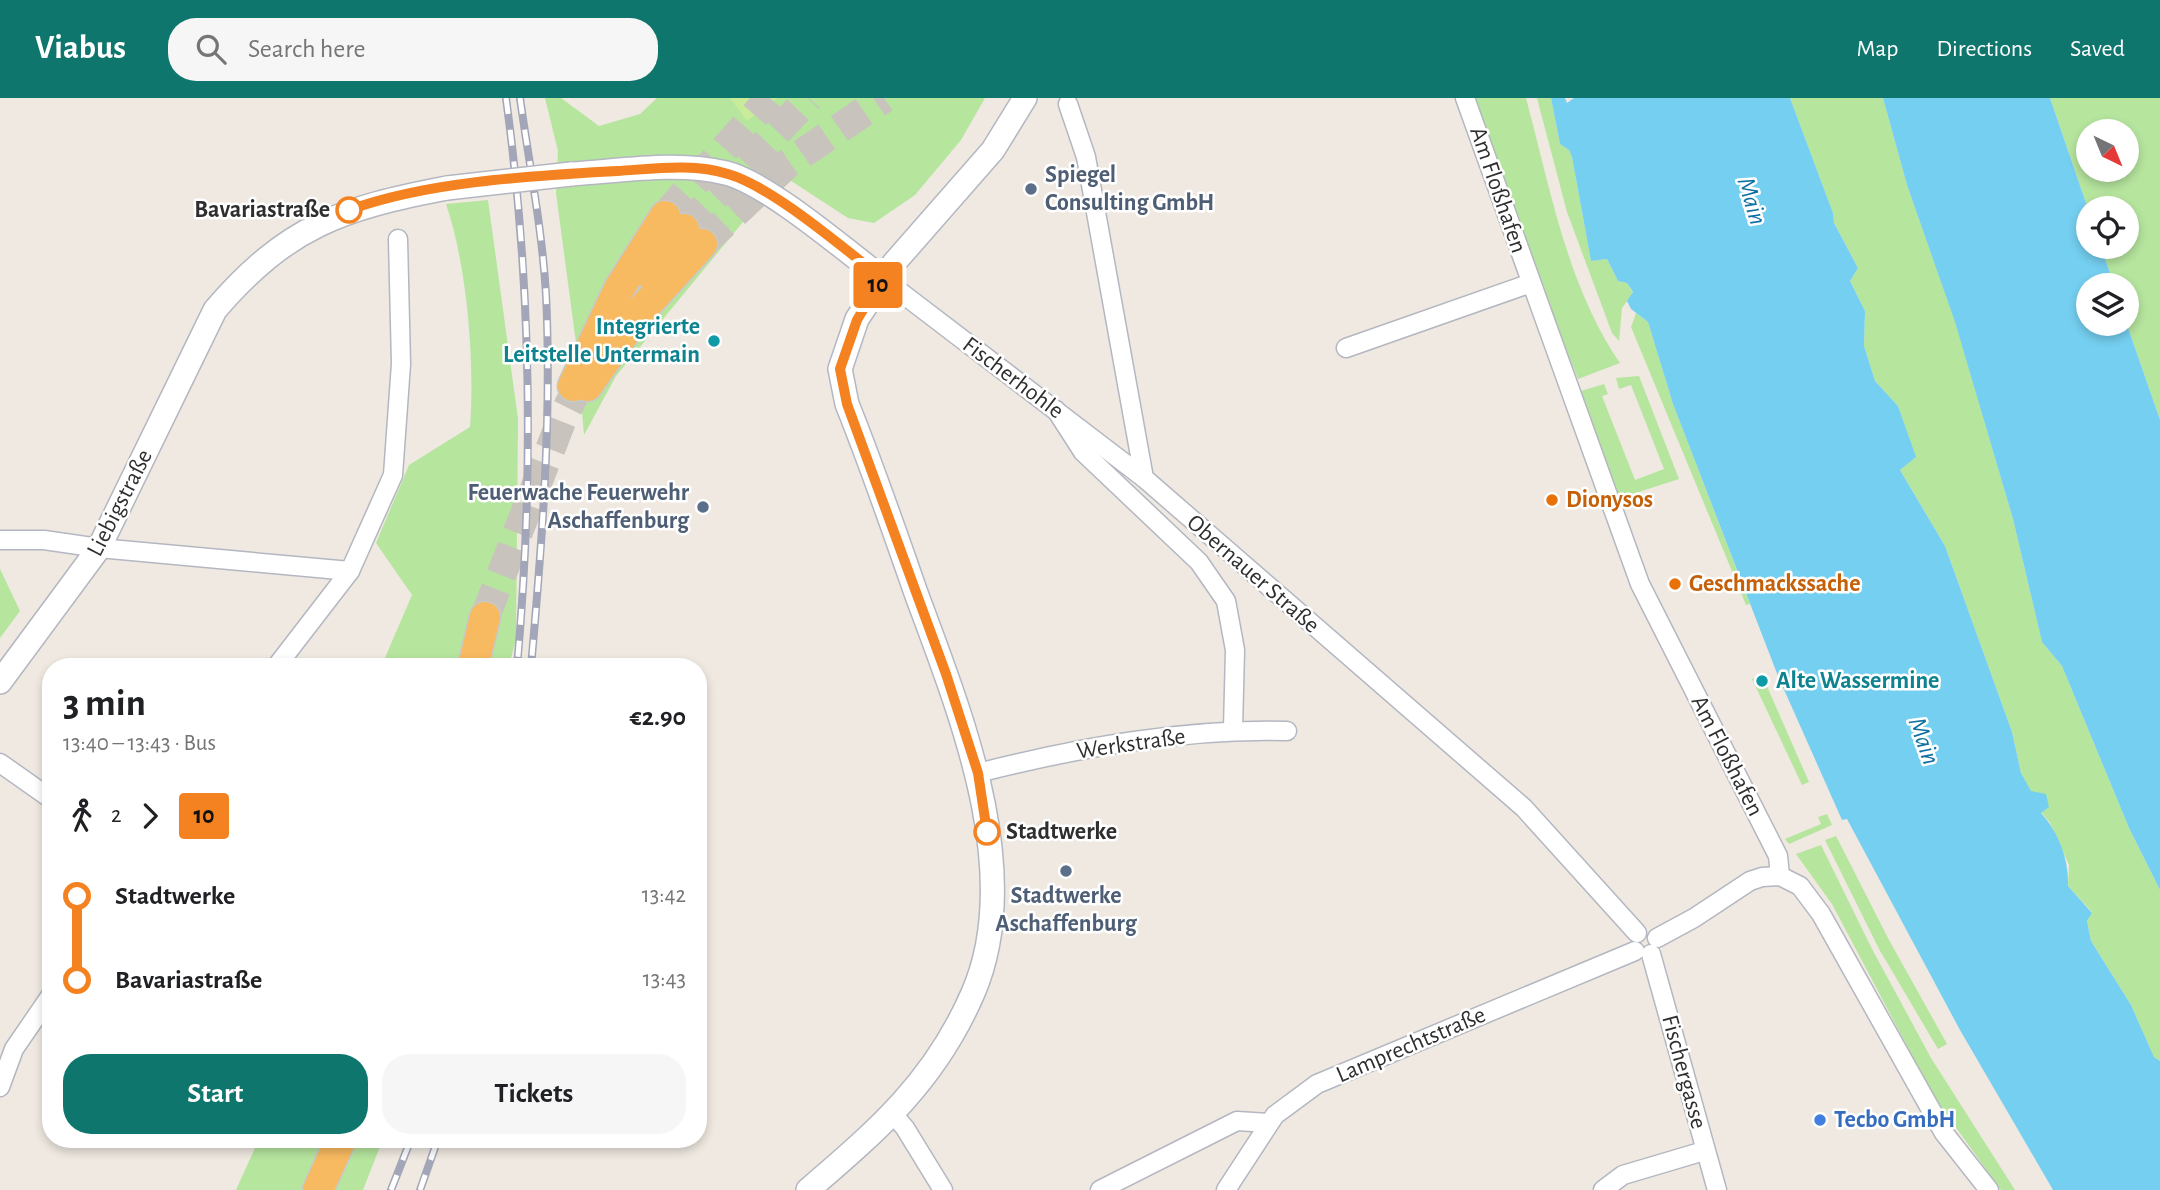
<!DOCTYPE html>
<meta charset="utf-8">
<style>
:root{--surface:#fff;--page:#f6f6f6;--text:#202124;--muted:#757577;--accent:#0f766e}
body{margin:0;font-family:"Alegreya Sans",sans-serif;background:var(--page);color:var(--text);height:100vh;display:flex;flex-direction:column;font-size:26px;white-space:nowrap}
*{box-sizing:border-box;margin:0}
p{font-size:23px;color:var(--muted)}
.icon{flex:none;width:38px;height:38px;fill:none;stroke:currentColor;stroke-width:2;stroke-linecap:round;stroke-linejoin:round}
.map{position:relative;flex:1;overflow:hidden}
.sheet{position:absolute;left:42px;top:560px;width:665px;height:490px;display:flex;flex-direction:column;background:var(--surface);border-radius:28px;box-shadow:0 4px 10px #0003}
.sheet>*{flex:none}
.badge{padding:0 14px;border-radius:5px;font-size:24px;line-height:46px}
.needle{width:46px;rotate:137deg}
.tools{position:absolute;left:2076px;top:21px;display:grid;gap:14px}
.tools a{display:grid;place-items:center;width:63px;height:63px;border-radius:50%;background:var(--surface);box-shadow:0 4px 10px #0003;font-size:35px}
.map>.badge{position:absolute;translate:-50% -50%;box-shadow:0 0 0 4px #fff}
.legs{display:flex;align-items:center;gap:10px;height:77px;padding:0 21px;font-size:23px}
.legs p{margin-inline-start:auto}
.summary{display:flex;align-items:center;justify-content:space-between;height:119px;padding:0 21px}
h1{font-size:38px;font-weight:600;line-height:52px}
.primary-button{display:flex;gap:14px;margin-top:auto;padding:14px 21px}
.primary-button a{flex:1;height:80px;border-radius:28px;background:var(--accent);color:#fff;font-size:28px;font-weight:600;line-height:80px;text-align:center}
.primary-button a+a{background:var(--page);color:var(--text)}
ul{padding:0 21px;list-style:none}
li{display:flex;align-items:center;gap:24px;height:84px;font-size:26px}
li i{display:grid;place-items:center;width:10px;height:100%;margin:0 9px;background:currentColor}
li i::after{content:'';width:18px;height:18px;margin:-9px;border:5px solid;border-radius:50%;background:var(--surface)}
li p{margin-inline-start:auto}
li:first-child i{background:linear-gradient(#0000 50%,currentColor 0)}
li:last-child i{background:linear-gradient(currentColor 50%,#0000 0)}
header{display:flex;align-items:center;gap:42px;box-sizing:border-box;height:98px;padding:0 35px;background:var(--accent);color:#fff}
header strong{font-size:33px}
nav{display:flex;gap:38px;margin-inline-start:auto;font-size:24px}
.search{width:490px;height:63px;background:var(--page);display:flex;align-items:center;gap:18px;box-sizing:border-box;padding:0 24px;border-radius:28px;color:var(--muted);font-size:26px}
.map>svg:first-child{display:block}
.green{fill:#b6e59e;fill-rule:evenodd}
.pitch{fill:#c9ec9a}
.water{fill:#75cff0}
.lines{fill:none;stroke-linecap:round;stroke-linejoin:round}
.trunk-tunnel{stroke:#c8c4bd;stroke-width:30;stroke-dasharray:30 15;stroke-linecap:butt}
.minor-casing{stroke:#b4b7c1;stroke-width:21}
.tertiary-casing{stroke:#b4b7c1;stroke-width:26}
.trunk-casing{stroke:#c9c9c9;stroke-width:33}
.minor{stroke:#fff;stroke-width:18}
.tertiary{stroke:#fff;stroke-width:23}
.trunk{stroke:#f8ba60;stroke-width:30}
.rail-casing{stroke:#a3a6b8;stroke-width:8}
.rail{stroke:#fff;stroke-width:5;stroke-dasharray:16;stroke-linecap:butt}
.tertiary-bridge-casing{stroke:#b4b7c1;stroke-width:26;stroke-linecap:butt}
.tertiary-bridge{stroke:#fff;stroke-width:23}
.line-1-casing{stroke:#fff;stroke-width:16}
.line-1{stroke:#f58220;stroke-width:10}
.service-dot{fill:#5c6f8a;stroke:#fff;stroke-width:2.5}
.stop-1-dot{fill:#fff;stroke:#f58220;stroke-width:3.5}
.culture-dot{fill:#0f9aa8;stroke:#fff;stroke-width:2.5}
.food-dot{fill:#e8710a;stroke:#fff;stroke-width:2.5}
.shop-dot{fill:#3f7fe0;stroke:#fff;stroke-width:2.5}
.labels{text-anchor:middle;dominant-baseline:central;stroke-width:5;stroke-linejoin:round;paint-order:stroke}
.service-label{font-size:24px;font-weight:bold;fill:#4e5e75;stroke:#fff;text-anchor:start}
.street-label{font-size:24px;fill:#2e2e2e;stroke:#fff}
.stop-label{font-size:24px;font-weight:bold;fill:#2e2e2e;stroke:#fff;text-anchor:end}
.culture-label{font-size:24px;font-weight:bold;fill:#0d838f;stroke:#fff;text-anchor:end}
.food-label{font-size:24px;font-weight:bold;fill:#c56008;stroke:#fff;text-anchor:start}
.shop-label{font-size:24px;font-weight:bold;fill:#366cbe;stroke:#fff;text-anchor:start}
.water-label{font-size:26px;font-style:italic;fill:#0d6fa3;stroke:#fff}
</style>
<header>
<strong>Viabus</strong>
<div class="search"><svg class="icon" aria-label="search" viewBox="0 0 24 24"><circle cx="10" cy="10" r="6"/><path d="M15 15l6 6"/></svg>Search here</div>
<nav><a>Map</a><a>Directions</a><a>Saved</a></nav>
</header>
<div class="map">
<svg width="2160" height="1092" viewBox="0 0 2160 1092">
<rect width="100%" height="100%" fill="#efe9e1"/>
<!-- green -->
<g class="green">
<polygon points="545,0 561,0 599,28 640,16 657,0 985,0 961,42 915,97 874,125 848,120 785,79 757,107 616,278 584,337 576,245 556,95 558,53"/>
<path d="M1473 0H1526C1550 89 1567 188 1620 265L1578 281 1525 150Z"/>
<polygon points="1537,0 1551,0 1560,46 1569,52 1572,59 1591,163 1607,161 1618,183 1627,185 1633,195 1622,210 1619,243 1612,235 1567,114"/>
<polygon points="1790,0 1883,0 1907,87 1955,223 2013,421 2042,544 2062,568 2129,730 2160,792 2160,963 2154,959 2131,907 2091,843 2087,823 2092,814 2068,788 2069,767 2050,725 2041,714 2021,675 2012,634 1945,448 1900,372 1915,359 1898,308 1875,283 1864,248 1865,213 1850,183 1858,170 1834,125 1833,115"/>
<path d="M2050 0H2160V322L2126 224V187H2114L2101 149H2126V110L2088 111ZM2088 33H2126V72H2088Z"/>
<path d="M488 102 518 321 516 540 509 569H381L412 497 376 445 409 367 470 329C475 264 467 167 446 106Z"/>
<polygon points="1636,215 1648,224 1673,306 1750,506 1746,507 1631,229"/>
<polygon points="1639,278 1679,381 1617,401 1581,293 1604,286 1608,296 1602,298 1635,382 1664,371 1631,287 1619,291 1616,280"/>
<polygon points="0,471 20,513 0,540"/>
<polygon points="1762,577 1809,684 1802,687 1752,581"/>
<polygon points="1827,716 1832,727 1789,746 1785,741 1821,726 1818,719"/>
<polygon points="1836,738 1889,842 1947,946 1938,951 1879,851 1825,742"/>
<polygon points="1821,747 1872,851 1931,960 2015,1092 2001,1092 1934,999 1832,806 1796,756"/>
<polygon points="259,1041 383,1041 363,1092 236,1092"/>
</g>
<!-- pitch -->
<polygon class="pitch" points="730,0 777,0 747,23"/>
<!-- water -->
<g class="water">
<path d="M1551 0H1565L1567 5 1574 0H1790L1833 115 1834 125 1858 170 1850 183 1865 213 1864 248 1875 283 1898 308 1916 359 1900 372 1945 448 2012 634 2021 675 2031 693 2046 696 2049 709 2041 715C2059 735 2069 762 2068 788L2092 815 2087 823 2091 843 2131 907 2154 959 2160 963V1092H2053L1960 932 1847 721 1842 722 1778 578 1673 306 1648 224 1631 211 1627 203 1633 194 1627 185 1618 183 1607 161 1591 163 1572 59 1569 52 1560 46Z"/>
<polygon points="1883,0 2050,0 2088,111 2088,149 2101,149 2114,187 2088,187 2088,226 2126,224 2160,322 2160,792 2129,730 2062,568 2042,544 2013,421 1955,224 1907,87"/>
</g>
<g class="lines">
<!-- trunk-tunnel -->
<g class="trunk-tunnel">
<polyline points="665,118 770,0"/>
<polyline points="684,131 809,0"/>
<polyline points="702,146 787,66 884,0"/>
<polyline points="485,519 562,321 577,291"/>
</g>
<!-- minor casing -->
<g class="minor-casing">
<g id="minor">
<polyline points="1465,0 1640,486 1778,758 1780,778"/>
<polyline points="1068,6 1086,59 1144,380 1524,710 1637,835"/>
<polyline points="882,180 1144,380"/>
<polyline points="1346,250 1531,185"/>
<polyline points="1056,312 1083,354 1199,464 1226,503 1235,552 1233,631"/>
<polyline points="0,442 44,442 99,450 350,473"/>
<polyline points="276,569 350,473 393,377 401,266 398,141"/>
<polyline points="0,665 51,701"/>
<path d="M978 675C1077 650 1184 630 1287 633"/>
<polyline points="1657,840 1694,820 1750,783 1762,779 1780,778 1800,788 1821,816 1944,1035 1989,1092"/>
<polyline points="1651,856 1717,1092"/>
<polyline points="0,989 14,951 51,897"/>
<polyline points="893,1016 905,1030 943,1092"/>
<polyline points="1100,1092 1237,1023 1269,1025"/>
<polyline points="1226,1092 1275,1017 1317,986 1635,853"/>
<polyline points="1603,1092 1623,1077 1704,1053"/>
</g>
</g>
<!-- tertiary casing -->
<g class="tertiary-casing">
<g id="tertiary">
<path d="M571 76C621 73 677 63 726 75 767 85 845 152 882 180"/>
<path d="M0 584 99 450 215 212C287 128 342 110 447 90"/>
<path d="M808 1092C879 1031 935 983 973 895 1026 773 959 612 916 495 894 432 872 368 847 306L840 271 857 221 894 165 993 52 1025 0"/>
</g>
</g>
<!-- trunk casing -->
<g class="trunk-casing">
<g id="trunk">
<polyline points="649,175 684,131"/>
<polyline points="573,288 619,191 665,118"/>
<polyline points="587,288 637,217 702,146"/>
<polyline points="473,569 485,519"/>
<polyline points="318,1092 341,1041"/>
</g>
</g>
<!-- minor -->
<use href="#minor" class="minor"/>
<!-- tertiary -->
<use href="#tertiary" class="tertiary"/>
<!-- trunk -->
<use href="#trunk" class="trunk"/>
<!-- rail casing -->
<g class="rail-casing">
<g id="rail">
<path d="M506 0C532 190 534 378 517 569"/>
<path d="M520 0C529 65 542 130 546 196 552 320 542 445 531 569"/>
<polyline points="391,1092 411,1041"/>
<polyline points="420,1092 438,1041"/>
</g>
</g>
<!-- rail -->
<use href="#rail" class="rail"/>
<!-- tertiary-bridge casing -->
<g class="tertiary-bridge-casing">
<polyline id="tertiary-bridge" points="447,90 571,76"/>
</g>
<!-- tertiary-bridge -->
<use href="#tertiary-bridge" class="tertiary-bridge"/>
</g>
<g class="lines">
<!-- line-1 casing -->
<g class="line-1-casing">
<path id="line-1" d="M349 112C429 83 531 78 617 73 653 71 693 65 728 76 773 89 843 150 882 180L857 222 840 271 847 306 946 576 978 675 987 734"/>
</g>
<!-- line-1 -->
<use href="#line-1" class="line-1"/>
</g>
<!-- markers -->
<g class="service-dot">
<circle cx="1031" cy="91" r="7"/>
<circle cx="703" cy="409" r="7"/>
<circle cx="1066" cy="773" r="7"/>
</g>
<g class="stop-1-dot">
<circle cx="349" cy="112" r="12"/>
<circle cx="987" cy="734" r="12"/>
</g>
<g class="culture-dot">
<circle cx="714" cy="243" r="7"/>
<circle cx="1762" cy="583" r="7"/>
</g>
<g class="food-dot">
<circle cx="1552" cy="402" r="7"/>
<circle cx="1675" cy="486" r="7"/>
</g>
<circle class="shop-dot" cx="1820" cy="1022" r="7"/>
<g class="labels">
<!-- service labels -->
<g class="service-label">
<text x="1045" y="77">Spiegel<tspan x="1045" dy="28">Consulting GmbH</tspan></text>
<text x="689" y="395" text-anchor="end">Feuerwache Feuerwehr<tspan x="689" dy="28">Aschaffenburg</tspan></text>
<text x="1066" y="798" text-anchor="middle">Stadtwerke<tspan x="1066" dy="28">Aschaffenburg</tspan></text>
</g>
<!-- street labels -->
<g class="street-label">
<text transform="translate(1498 92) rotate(71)">Am Floßhafen</text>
<text transform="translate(1013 280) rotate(37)">Fischerhohle</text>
<text transform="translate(120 405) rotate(-63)">Liebigstraße</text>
<text transform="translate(1253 476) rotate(41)">Obernauer Straße</text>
<text transform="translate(1131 646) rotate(-8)">Werkstraße</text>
<text transform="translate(1727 658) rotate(63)">Am Floßhafen</text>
<text transform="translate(1411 947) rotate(-23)">Lamprechtstraße</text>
<text transform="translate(1684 974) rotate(75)">Fischergasse</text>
</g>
<!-- stop labels -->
<g class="stop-label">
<text x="330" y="112">Bavariastraße</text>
<text x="1006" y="734" text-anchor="start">Stadtwerke</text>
</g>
<!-- culture labels -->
<g class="culture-label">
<text x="700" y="229">Integrierte<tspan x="700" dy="28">Leitstelle Untermain</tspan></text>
<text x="1776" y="583" text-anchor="start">Alte Wassermine</text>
</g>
<!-- food labels -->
<g class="food-label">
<text x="1566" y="402">Dionysos</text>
<text x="1689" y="486">Geschmackssache</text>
</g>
<!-- shop labels -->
<g class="shop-label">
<text x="1834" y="1022">Tecbo GmbH</text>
</g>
<!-- water labels -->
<g class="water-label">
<text transform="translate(1752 103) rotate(73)">Main</text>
<text transform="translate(1924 643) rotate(70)">Main</text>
</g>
</g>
</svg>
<div class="tools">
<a><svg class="needle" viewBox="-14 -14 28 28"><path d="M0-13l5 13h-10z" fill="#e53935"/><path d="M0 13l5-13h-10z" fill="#757577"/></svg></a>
<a><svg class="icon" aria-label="locate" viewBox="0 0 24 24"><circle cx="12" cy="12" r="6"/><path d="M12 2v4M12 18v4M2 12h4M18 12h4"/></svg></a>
<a><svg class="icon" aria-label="layers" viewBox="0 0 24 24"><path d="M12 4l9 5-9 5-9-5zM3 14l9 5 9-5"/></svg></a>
</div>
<b class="badge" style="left:878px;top:187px;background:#f58220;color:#111">10</b>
<section class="sheet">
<div class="summary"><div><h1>3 min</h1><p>13:40 – 13:43 · Bus</p></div><b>€2.90</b></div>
<div class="legs"><svg class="icon" aria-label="walk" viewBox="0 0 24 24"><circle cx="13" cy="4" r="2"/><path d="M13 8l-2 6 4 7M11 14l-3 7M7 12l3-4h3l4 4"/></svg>2<svg class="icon" aria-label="forward" viewBox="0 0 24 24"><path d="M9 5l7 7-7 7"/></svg><b class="badge" style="background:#f58220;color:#111">10</b></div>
<ul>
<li><i style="color:#f58220"></i><b>Stadtwerke</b><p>13:42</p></li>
<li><i style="color:#f58220"></i><b>Bavariastraße</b><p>13:43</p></li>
</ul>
<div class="primary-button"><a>Start</a><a>Tickets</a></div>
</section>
</div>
